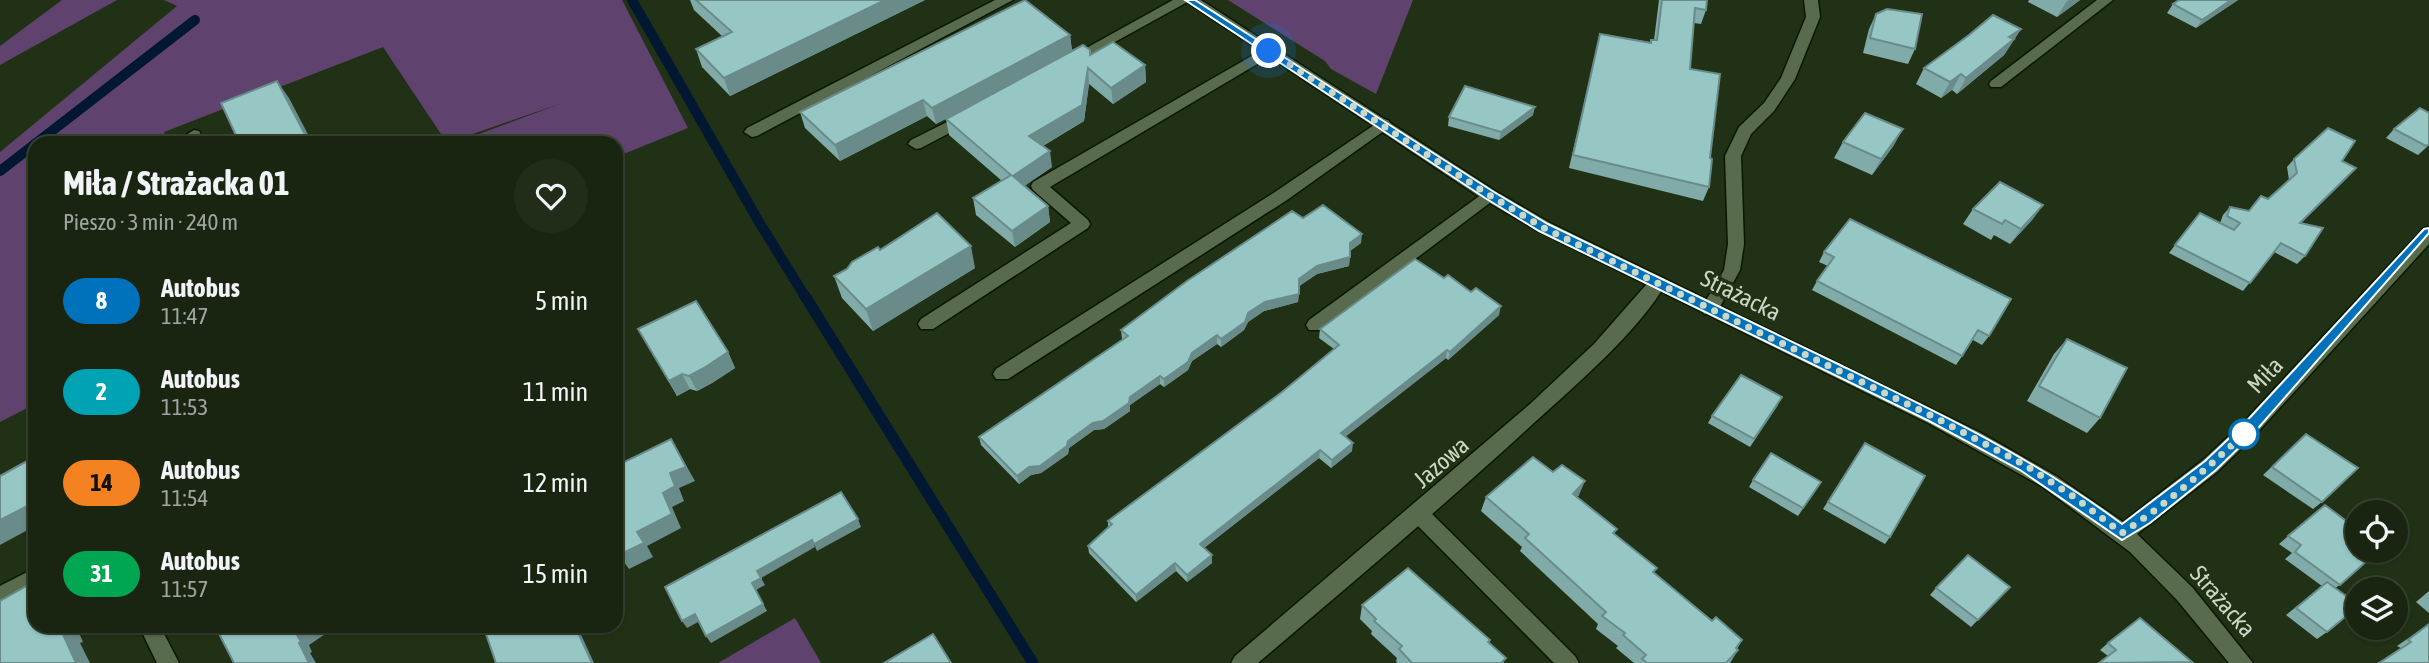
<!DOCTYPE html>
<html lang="pl">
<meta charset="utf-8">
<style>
:root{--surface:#192510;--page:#222d19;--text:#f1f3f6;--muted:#9fa59f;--line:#374230}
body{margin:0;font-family:"Asap Condensed",sans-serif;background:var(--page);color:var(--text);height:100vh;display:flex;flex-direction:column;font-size:26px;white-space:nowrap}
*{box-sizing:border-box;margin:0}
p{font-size:23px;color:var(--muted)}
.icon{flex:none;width:38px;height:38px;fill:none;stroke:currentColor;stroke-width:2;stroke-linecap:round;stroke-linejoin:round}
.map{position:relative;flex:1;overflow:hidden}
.panel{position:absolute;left:28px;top:136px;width:595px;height:497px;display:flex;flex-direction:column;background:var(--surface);border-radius:21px;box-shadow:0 2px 5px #0004,0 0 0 2px var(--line)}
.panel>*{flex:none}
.badge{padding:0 14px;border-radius:23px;font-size:24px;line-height:46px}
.controls{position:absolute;left:2345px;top:500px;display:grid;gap:14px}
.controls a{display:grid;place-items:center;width:63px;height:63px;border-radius:50%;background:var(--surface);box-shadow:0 2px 5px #0004,0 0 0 2px var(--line);font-size:35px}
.you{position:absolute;width:35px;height:35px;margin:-18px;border:5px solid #fff;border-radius:50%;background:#1a73e8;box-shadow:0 0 0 10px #1a73e833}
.map>.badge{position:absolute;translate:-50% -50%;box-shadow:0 0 0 4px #fff}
.round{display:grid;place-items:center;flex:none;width:74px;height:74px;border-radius:37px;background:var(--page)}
.overview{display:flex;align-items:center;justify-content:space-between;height:119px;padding:0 35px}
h1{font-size:33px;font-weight:700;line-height:52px}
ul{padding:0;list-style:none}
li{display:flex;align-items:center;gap:21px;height:91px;padding:0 35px}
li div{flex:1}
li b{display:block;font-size:26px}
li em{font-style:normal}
li .badge{min-width:77px;font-weight:700;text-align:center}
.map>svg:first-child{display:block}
.green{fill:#5f436e}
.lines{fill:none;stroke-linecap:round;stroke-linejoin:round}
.stream-far1{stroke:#011732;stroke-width:10}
.stream{stroke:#011732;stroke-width:11}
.service-casing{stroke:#0a1801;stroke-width:3}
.minor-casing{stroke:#0a1801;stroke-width:3}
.tertiary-casing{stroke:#0a1801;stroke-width:3}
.service{fill:#596b4d;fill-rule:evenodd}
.minor{fill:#596b4d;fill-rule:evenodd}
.tertiary{fill:#596b4d;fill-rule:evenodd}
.wall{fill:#81aba9}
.shaded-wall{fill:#698b8a}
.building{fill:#96c7c5;stroke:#698b8a;stroke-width:2}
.line{fill:#0072bc;stroke:#fff;stroke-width:2}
.walk{stroke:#ccd7c6;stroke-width:7;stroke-dasharray:0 12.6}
.stop-dot{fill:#fff;stroke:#0072bc;stroke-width:3.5}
.labels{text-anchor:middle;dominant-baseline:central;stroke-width:7;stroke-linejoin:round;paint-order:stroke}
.street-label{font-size:24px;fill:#ccd7c6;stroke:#213115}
</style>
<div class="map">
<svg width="2429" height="663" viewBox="0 0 2429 663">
<rect width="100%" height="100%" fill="#213115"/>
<!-- green -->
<g class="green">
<polygon points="62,0 117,0 0,65 0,46"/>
<polygon points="164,0 622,0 688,128 616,157 616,144 455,143 562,103 447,143 383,47 164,132 168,143 35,144 35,404 0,422 0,152 177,6"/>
<polygon points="1228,0 1413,0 1376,94 1331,69 1325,61"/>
<polygon points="795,618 821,663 718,663"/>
</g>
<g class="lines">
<!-- stream-far1 -->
<g class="stream-far1">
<polyline points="632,0 759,222 806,298"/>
<polyline points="35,144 195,20"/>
<polyline points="0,171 35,144"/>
</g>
<!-- stream -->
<polyline class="stream" points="805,296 1033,663"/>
<!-- service casing -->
<g class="service-casing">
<g id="service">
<polygon points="995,0 1013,0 757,136 752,137 744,132 747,128"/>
<polygon points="1173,0 1191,0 1075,64 1065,64 1063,61"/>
<polygon points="1804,0 1818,0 1820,17 1795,79 1774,111 1751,134 1741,156 1744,244 1740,270 1716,314 1704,314 1701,309 1724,270 1728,244 1725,156 1739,127 1764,103 1781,78 1806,17"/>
<polygon points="1269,46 1276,51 1274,54 1050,187 1088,220 1090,224 1088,228 933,329 921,329 918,324 921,319 1071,223 1033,190 1031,186 1033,182"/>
<polygon points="969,111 974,112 977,116 974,120 921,148 916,149 908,144 911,140"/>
<polygon points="1383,119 1388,120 1391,124 1388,128 1287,200 1008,379 996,379 993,374 996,369 1275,192"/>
<polygon points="194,130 199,131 206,144 190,144 186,135"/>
<polygon points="1489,189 1497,195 1495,199 1321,330 1309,330 1306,325 1309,320"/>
<polygon points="1419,506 1426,508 1575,656 1579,663 1554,663 1412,520 1409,514 1412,508"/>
<polygon points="35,568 35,587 0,606 0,586"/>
<polygon points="139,626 160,626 179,663 157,663"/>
</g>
</g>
<!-- minor casing -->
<g class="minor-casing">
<g id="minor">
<polygon points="2097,0 2113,0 2001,87 1991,87 1989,84 1991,81"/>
<path d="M1658 277 1664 278 1666 283C1641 329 1575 386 1535 422 1445 505 1351 584 1258 663H1231L1235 656 1530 404 1594 344 1652 278Z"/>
</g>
</g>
<!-- tertiary casing -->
<g class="tertiary-casing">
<polygon id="tertiary" points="1184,0 1201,0 1495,191 1550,223 1981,433 2056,476 2123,522 2203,460 2241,425 2423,229 2429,227 2429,244 2255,435 2217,472 2137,534 2192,587 2253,663 2229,663 2177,600 2130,552 2043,487 1930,424 1538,231 1483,199"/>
</g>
<!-- service -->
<use href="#service" class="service"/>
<!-- minor -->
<use href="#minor" class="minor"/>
<!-- tertiary -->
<use href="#tertiary" class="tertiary"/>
</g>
<!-- wall -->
<g class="wall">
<polygon points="690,0 925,0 730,96 702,67 696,49 723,37 694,10"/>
<polygon points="1659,0 1707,0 1706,10 1701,24 1694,23 1690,69 1710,158 1709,187 1703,201 1569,168 1600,34 1650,42 1651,40 1654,40"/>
<polygon points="2029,0 2080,0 2057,17 2028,2"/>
<polygon points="2179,0 2238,0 2196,28 2167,13 2173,4"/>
<polygon points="1876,14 1915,49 1908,64 1863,53 1869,29"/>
<polygon points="2021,29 2004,55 1957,94 1952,90 1941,98 1916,84 1924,68"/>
<polygon points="1070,35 1072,51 1090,50 1091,54 1145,65 1146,82 1113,104 1089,84 1084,121 1043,146 1052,167 1024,186 1048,206 1050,222 1015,247 976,215 973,198 1002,181 949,135 946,119 1061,57 936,124 927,116 840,161 805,128 800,112"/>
<polygon points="1533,115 1499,140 1448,126 1449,117"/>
<polygon points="2394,129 2429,145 2418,155 2386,138"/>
<polygon points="1843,142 1894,145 1872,175 1834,158"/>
<polygon points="2294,159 2342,161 2348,177 2301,223 2305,256 2297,264 2274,252 2243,291 2169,253 2200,213 2220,223 2223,215 2230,207 2249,211 2268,199 2289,180 2287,167"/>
<polygon points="2043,205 2032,220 2010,244 1994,235 1991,240 1963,224 1973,209"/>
<polygon points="1303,218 1361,243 1350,251 1349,266 1317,274 1299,286 1298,302 1264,311 1248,322 1244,330 1221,347 1217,344 1192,361 1188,370 1164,387 1160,384 1130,405 1130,411 1104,429 1094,430 1069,448 1068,454 1041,473 1031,475 1019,484 981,445 979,437 1123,340 1122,339 1121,330"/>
<polygon points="880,250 975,268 873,331 842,298 834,276"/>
<polygon points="1824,252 1989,336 1982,345 1973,340 1956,365 1812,290 1817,281 1828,266 1819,262"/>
<polygon points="1499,315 1448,360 1446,358 1346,436 1352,451 1331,468 1319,458 1204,548 1212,555 1212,563 1187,582 1176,571 1136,602 1089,553 1088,546 1108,527 1108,521 1282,392 1334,349 1319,338 1320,329"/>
<polygon points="638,329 728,352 735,368 712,383 697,391 690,389 677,396"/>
<polygon points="2067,339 2100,418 2087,433 2027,401 2054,354"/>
<polygon points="1778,405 1750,447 1708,423 1712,416"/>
<polygon points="2306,434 2322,502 2313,509 2263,475"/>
<polygon points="1865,443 1890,537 1885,544 1823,509"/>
<polygon points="1753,480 1821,482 1798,516 1749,487"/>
<polygon points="1579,495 1577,497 1617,529 1614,534 1654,573 1712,621 1742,640 1737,649 1738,650 1730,663 1634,663 1616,648 1618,646 1596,629 1598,624 1520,551 1522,547 1481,511 1486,497"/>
<polygon points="2325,505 2340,585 2335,588 2327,632 2317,639 2286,615 2322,586 2285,559 2292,553 2279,544"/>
<polygon points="2010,587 1971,627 1930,595 1936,588"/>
<polygon points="2429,591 2429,613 2416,602"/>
<polygon points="1362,605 1490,640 1489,643 1504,663 1397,663 1396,661 1397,658 1371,634 1372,631 1360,619"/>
<polygon points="2429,624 2429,663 2397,646"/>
<polygon points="2108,643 2191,663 2108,656 2100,650"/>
</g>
<!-- shaded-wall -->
<g class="shaded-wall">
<polygon points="885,0 925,0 730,96 724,78"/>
<polygon points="2069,0 2080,0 2057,17 2067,1"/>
<polygon points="2231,0 2238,0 2196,28 2202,20"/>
<polygon points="2021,29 2004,55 1957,94 1966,78 2009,37"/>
<polygon points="1070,35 1072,51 936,124 932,108"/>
<polygon points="1145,65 1146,82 1113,104 1111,88"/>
<polygon points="1088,68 1089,84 1084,121 1032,152 1029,136"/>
<polygon points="1961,74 1952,90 1941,98 1950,82"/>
<polygon points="277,81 289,98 313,144 310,144"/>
<polygon points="923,100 927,116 840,161 835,145"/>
<polygon points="1535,107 1533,115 1499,140 1501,132"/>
<polygon points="1903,129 1894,145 1872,175 1881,159"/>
<polygon points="1050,151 1052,167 1016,192 1013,176"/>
<polygon points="2043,205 2032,220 2010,244 2021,229"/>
<polygon points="1048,206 1050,222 1015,247 1012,231"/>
<polygon points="1362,234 1361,243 1349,251 1350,243"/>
<polygon points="971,246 975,268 873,331 866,309"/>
<polygon points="1350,257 1349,266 1317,274 1298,287 1299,279 1317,266"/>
<polygon points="1299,294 1298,302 1264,311 1248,322 1244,330 1221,347 1221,339 1248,313 1265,302"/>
<polygon points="1501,306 1499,315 1448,360 1450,352"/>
<polygon points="1217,335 1217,344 1192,361 1188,370 1164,387 1164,379 1192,353"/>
<polygon points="1447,350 1446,358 1340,441 1341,433"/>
<polygon points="728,352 735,368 712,383 697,391 689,376"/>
<polygon points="682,374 690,389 677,396 669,381"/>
<polygon points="1160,376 1160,384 1130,405 1130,411 1104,429 1094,430 1069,448 1068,454 1041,473 1031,475 1019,484 1017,476"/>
<polygon points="671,439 695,481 679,488 684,501 672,507 681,528 647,546 653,557 629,569 619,555 637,532 670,473"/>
<polygon points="1353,443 1352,451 1331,468 1332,460"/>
<polygon points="1320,450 1319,458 1200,551 1200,544"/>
<polygon points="1585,481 1579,495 1568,508 1573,494"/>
<polygon points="35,502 35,526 0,545 0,520"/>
<polygon points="858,519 861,527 817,551 814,544"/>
<polygon points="812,540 815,547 761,578 757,571"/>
<polygon points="1212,555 1212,563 1187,582 1187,575"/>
<polygon points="1175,563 1176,571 1136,602 1136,595"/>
<polygon points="761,578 765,585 756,590 767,611 711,643 706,636 752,583"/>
<polygon points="695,614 700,621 687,628 682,621"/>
<polygon points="62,626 76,626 83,642 80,643 90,663 76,663 61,630"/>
<polygon points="311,626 337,626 309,645 312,652 310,653 316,663 309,663 299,643 297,635"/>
<polygon points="575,626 577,626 594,663 592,663"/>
</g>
<!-- building -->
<g class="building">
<polygon points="696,0 885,0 724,78 696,49 732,32"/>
<polygon points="1025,0 1070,35 932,108 923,100 835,145 800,112"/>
<polygon points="1662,0 1707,0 1706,10 1695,8 1690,69 1720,74 1710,158 1712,159 1709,187 1573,155 1600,34 1651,43 1651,40 1657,40"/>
<polygon points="2179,0 2231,0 2202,20 2173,4"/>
<polygon points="1887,9 1922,14 1915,49 1870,38 1876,14"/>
<polygon points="1993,15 2021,29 2009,37 2014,39 1966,78 1961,74 1950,82 1924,68 1969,35"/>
<polygon points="1113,42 1145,65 1111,88 1088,68 1082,105 1029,136 1050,151 1013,176 1048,206 1012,231 973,198 1011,175 946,119 1083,45 1090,50 1090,55"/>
<polygon points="277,81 310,144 240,144 221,103"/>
<polygon points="1465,86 1535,107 1501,132 1449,117"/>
<polygon points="2420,108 2429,113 2429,144 2426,146 2394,129"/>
<polygon points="1865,113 1903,129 1881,159 1843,142"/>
<polygon points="2328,128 2355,141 2342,161 2356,168 2300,223 2323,228 2305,256 2281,243 2250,283 2175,245 2200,213 2234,230 2240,223 2227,216 2230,207 2249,211 2261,196 2268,199 2297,173 2294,159"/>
<polygon points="2000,182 2043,205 2021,229 2005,220 2002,224 1973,209"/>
<polygon points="1323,205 1362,234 1350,243 1350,257 1317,266 1299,279 1299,294 1265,302 1248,313 1245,322 1221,339 1217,335 1192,353 1188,362 1164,379 1160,376 1130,397 1129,403 1103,421 1093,423 1068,441 1067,446 1040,466 1029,467 1017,476 979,437 1128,336 1121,330 1187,281 1292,211 1303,218"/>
<polygon points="937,213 971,246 866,309 834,276 847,269 852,262 878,247 880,250"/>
<polygon points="1850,219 2011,299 1989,336 1978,330 1962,356 1817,281 1834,257 1824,252"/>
<polygon points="1415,259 1444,278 1448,275 1471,292 1476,288 1501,306 1450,352 1447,350 1341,433 1353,443 1332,460 1320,450 1200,544 1212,555 1187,575 1175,563 1136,595 1088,546 1112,524 1108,521 1282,392 1339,345 1320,329"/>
<polygon points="696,301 728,352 704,368 689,376 682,374 669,381 638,329"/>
<polygon points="2067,339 2127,368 2100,418 2039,386"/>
<polygon points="1741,375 1782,397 1754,439 1712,416"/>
<polygon points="2306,434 2358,468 2322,502 2272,467"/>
<polygon points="671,439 686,467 670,473 675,486 663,493 672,514 637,532 644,543 619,555 616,549 616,466"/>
<polygon points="1865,443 1925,476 1890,537 1828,502"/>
<polygon points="1771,453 1821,482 1803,508 1753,480"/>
<polygon points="35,454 35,502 0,520 0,476 31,459"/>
<polygon points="1533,457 1553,472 1562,465 1585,481 1573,494 1617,529 1613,533 1657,568 1653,572 1712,621 1716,617 1742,640 1736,648 1738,650 1726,663 1647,663 1642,659 1646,655 1623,635 1625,633 1602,616 1606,612 1525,538 1529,534 1486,497"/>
<polygon points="841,492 858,519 814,544 812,540 757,571 761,578 752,583 763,604 706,636 695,614 682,621 665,587"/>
<polygon points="2325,505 2357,529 2357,551 2378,551 2340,585 2295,552 2301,545 2288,536"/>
<polygon points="1968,555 2010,587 1978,620 1936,588"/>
<polygon points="1408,568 1490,640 1488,642 1506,658 1502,662 1503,663 1412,663 1399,649 1402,646 1374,621 1376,619 1362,605"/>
<polygon points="2327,582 2357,604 2357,607 2327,632 2296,608"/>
<polygon points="30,584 35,594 35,626 62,626 63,629 61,630 76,663 0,663 0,601"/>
<polygon points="2140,618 2192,662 2099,663 2116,650 2108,643"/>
<polygon points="2429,624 2429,663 2379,663 2411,642 2408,640"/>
<polygon points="215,626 311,626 297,635 301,642 299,643 309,663 234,663"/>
<polygon points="501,626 528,626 531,633 543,626 575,626 592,663 496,663 486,634"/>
<polygon points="933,634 951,663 884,663"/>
</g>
<!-- line -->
<path class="line" d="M1185 0H1195L1494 192 1548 224C1644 270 1740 317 1836 363 1935 411 2034 458 2122 524L2205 461 2243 425 2424 229 2429 228V233L2253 434 2216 470 2150 523 2122 540 2020 470 1929 421 1539 231 1485 198Z"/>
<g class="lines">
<!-- walk -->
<path class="walk" d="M1269 51 1489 195 1544 228 1934 417 2025 465 2074 497 2122 533C2167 504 2209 467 2248 430L2244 434"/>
</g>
<!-- markers -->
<circle class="stop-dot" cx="2244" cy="434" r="14"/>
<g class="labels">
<!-- street labels -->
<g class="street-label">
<text transform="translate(1741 295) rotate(26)">Strażacka</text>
<text transform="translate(2265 375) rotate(-47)">Miła</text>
<text transform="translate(1441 462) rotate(-41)">Jazowa</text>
<text transform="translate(2223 601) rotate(49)">Strażacka</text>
</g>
</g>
</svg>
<div class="controls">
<a><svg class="icon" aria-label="locate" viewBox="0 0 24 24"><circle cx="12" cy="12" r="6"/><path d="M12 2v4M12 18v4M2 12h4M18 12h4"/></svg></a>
<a><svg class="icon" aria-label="layers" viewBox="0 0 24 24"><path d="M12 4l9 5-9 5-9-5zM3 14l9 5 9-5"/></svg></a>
</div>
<div class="you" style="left:1269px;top:51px"></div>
<section class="panel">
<div class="overview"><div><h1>Miła / Strażacka 01</h1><p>Pieszo · 3 min · 240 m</p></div><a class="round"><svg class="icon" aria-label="heart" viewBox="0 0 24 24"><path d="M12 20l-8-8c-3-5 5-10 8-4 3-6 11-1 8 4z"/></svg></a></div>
<ul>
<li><span class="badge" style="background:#0072bc;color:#fff">8</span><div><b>Autobus</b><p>11:47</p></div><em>5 min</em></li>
<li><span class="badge" style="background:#00a3b4;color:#fff">2</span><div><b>Autobus</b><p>11:53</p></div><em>11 min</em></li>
<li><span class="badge" style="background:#f58220;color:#111">14</span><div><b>Autobus</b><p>11:54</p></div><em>12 min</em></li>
<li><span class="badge" style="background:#00a651;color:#fff">31</span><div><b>Autobus</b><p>11:57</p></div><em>15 min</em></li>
</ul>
</section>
</div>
